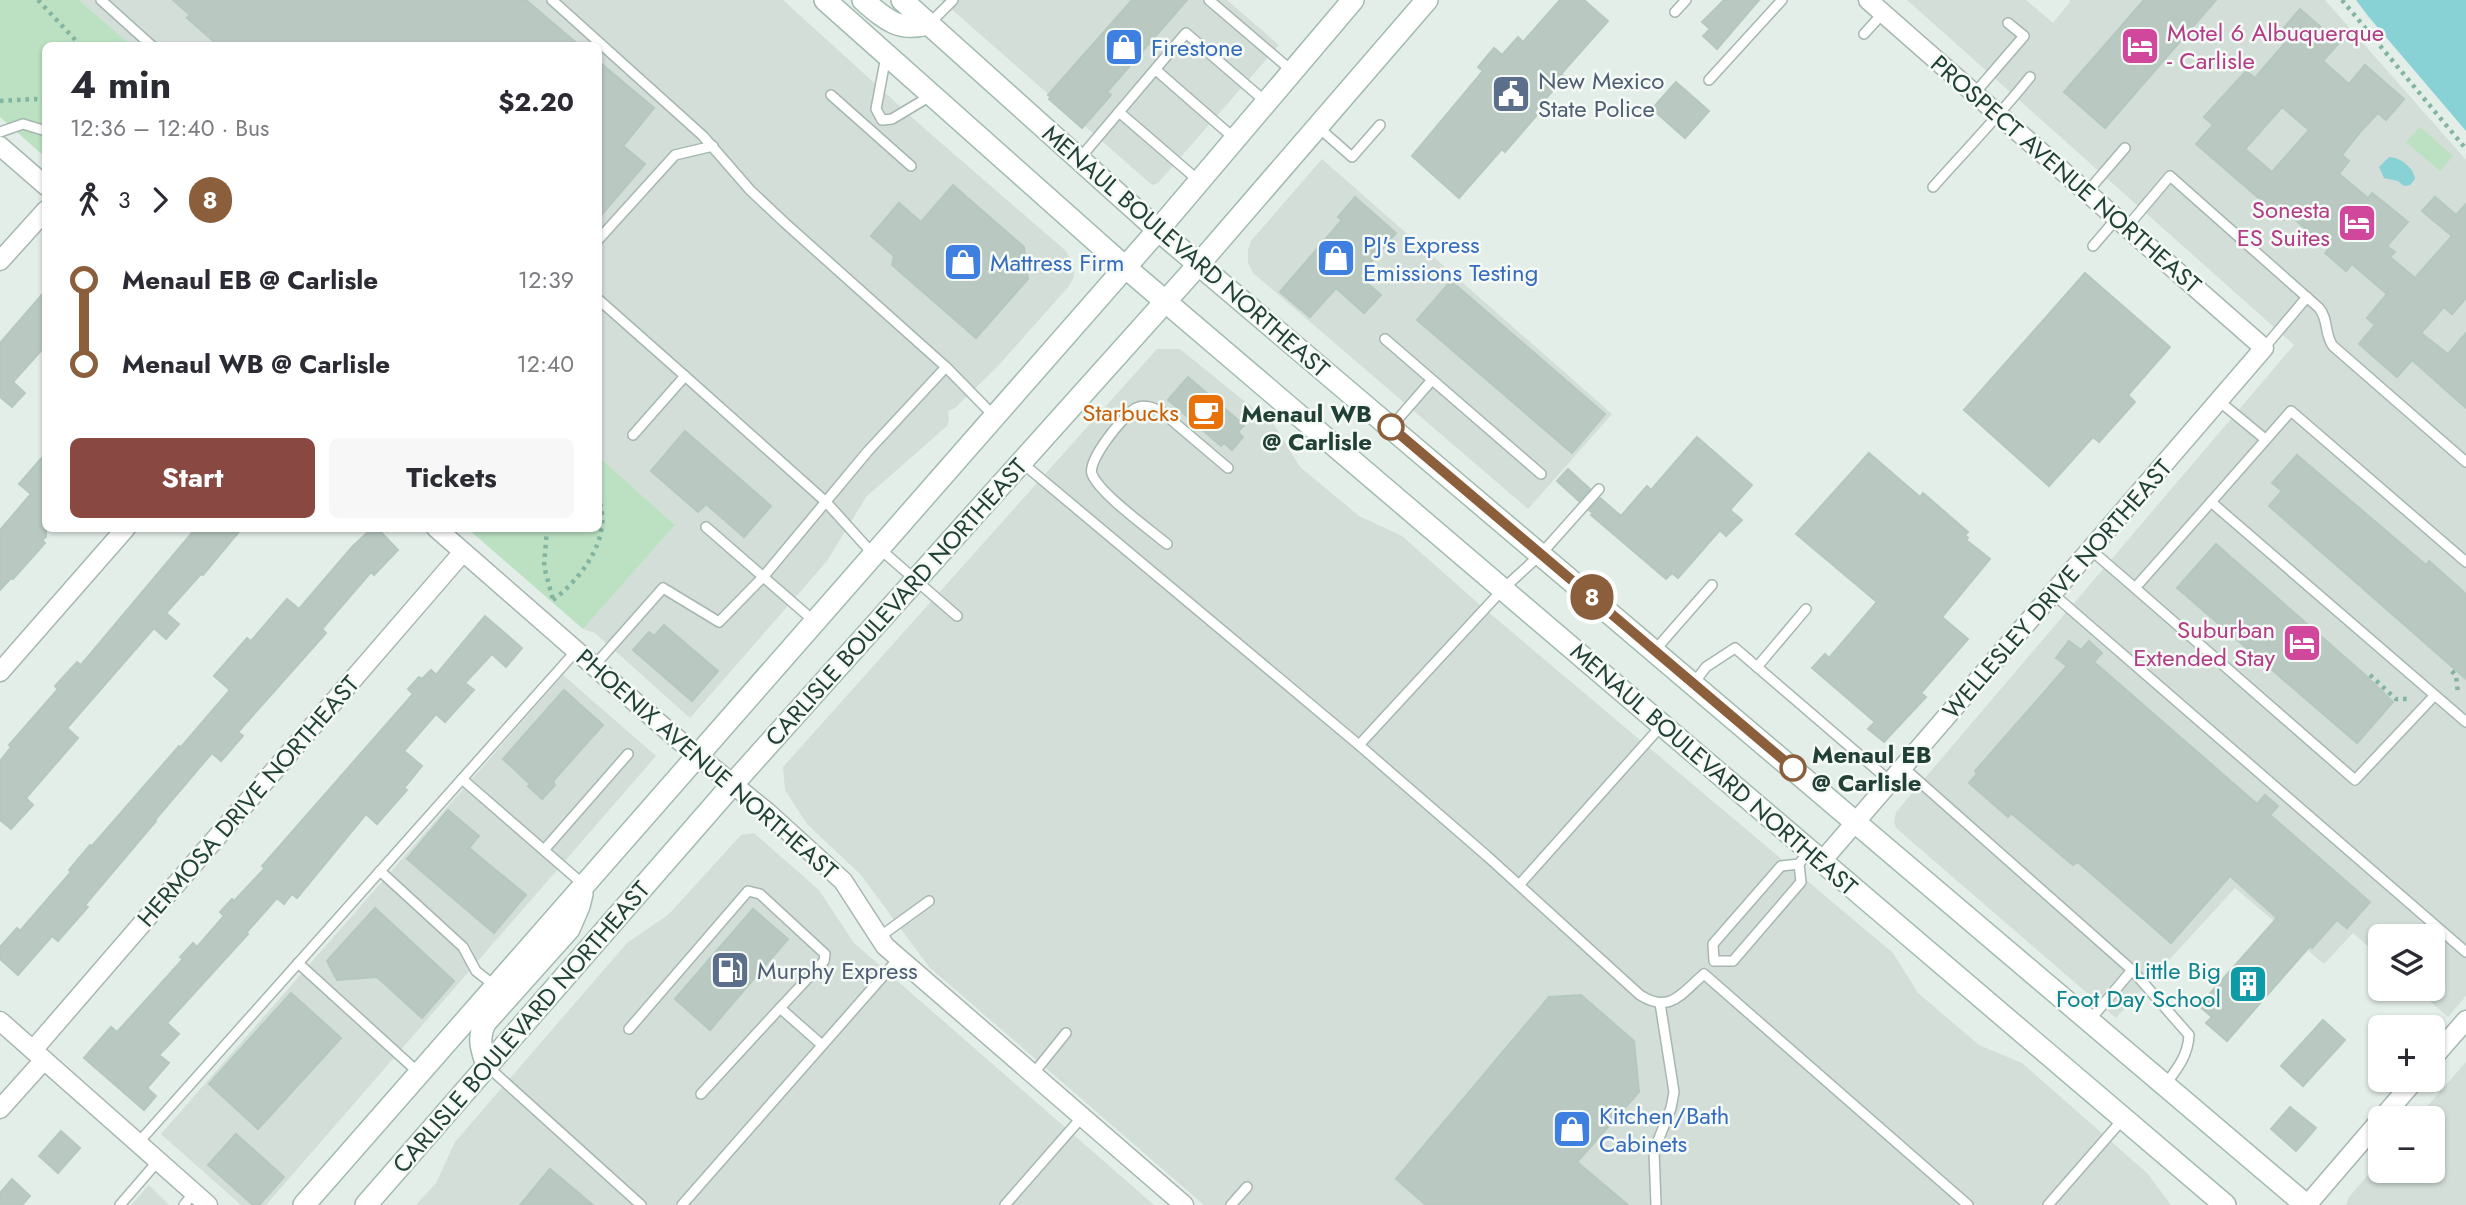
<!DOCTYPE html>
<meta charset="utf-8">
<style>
:root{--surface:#fff;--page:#f7f7f7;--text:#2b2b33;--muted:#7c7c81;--accent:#894942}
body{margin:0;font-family:Jost,sans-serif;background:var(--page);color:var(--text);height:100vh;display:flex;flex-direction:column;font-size:26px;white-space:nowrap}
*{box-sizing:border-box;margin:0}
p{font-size:23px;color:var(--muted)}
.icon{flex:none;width:38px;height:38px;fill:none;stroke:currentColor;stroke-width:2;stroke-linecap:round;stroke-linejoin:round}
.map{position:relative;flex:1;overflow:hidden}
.sheet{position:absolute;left:42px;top:42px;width:560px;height:490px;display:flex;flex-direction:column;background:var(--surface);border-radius:10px;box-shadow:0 2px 5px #0004}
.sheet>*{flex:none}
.badge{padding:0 14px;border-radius:23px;font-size:24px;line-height:46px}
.fabs{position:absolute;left:2368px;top:924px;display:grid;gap:14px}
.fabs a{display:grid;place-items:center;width:77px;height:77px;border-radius:10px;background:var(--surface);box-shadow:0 2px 5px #0004;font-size:35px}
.map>.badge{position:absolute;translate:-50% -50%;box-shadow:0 0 0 4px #fff}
.legs{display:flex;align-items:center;gap:10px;height:77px;padding:0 28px;font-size:23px}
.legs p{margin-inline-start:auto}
.headline{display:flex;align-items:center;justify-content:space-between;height:119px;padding:0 28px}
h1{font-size:38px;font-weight:700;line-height:52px}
.button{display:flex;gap:14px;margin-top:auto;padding:14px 28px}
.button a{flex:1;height:80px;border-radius:10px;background:var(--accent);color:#fff;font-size:28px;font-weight:700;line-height:80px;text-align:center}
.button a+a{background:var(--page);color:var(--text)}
ul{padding:0 28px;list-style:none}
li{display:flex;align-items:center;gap:24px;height:84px;font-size:26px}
li i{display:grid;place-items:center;width:10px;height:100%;margin:0 9px;background:currentColor}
li i::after{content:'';width:18px;height:18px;margin:-9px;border:5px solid;border-radius:50%;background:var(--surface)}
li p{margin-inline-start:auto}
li:first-child i{background:linear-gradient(#0000 50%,currentColor 0)}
li:last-child i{background:linear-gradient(currentColor 50%,#0000 0)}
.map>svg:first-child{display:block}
.built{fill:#d2ded7}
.green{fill:#bbe1c2}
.water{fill:#88d2d6}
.building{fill:#b9c9c1;stroke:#b5c8bf;stroke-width:2;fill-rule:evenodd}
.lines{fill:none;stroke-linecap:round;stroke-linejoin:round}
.lane-casing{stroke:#a6b7b0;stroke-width:12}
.street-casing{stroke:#a6b7b0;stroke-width:21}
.secondary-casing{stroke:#a1bbaf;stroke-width:24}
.path{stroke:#82b4a0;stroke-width:4.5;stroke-dasharray:3.5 5;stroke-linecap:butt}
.lane{stroke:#fff;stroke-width:9}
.street{stroke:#fff;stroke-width:18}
.secondary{stroke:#fff;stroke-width:21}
.line-1-casing{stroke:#fff;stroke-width:16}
.line-1{stroke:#8b5e3c;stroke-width:10}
.stop-1-dot{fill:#fff;stroke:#8b5e3c;stroke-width:3.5}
.labels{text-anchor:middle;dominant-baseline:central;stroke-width:5;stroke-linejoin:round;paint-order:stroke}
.hotel-label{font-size:24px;fill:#b23c85;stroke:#f5faf7;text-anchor:end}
.shop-label{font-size:24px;fill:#366cbe;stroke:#f5faf7;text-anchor:start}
.service-label{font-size:24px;fill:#4e5e75;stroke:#f5faf7;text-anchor:start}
.street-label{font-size:24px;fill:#224136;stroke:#f5faf7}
.food-label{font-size:24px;fill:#c56008;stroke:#f5faf7;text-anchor:end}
.stop-label{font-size:24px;font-weight:bold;fill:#224136;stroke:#f5faf7;text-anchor:end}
.culture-label{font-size:24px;fill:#0d838f;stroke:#f5faf7;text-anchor:end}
</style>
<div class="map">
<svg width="2466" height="1205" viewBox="0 0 2466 1205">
<rect width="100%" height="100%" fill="#e4eee9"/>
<!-- built -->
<g class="built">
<polygon points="79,0 783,0 925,129 1066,251 1074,266 1074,276 1069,286 997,367 955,408 948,411 949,419 947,426 866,497 827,561 690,718 595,633 583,629 675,525 599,457 598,46 131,45"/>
<polygon points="941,0 1227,0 1279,45 1158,183 1152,185"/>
<polygon points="1907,0 2026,0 2053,23 2070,2 2069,0 2325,0 2466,160 2466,996 2448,1017 2416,989 2432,989 2432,936 2380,936 2380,957 2353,933 2324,964 2235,888 2116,1018 1896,828 1894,822 1896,812 2294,345"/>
<polygon points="1322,159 1612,414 1528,509 1253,273 1248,263 1248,250 1251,241"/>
<polygon points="1157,349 1180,349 1275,426 1300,467 1359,516 1402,536 1487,611 1893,953 1918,993 1979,1045 2022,1063 2147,1173 2171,1205 1204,1205 929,967 861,875 807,824 785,790 783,767"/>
<polygon points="563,675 656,756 266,1205 241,1205 161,1134"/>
<polygon points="754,833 819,890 854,943 1154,1205 416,1205 436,1183 455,1142 627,943 669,914 741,835"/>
<polygon points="2466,1062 2466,1205 2346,1205 2349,1197 2380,1161 2380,1171 2432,1171 2432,1118 2417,1118"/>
<polygon points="149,1185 169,1205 131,1205"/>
</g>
<!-- green -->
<g class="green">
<polygon points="0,0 79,0 131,45 46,46 45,157 0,117"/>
<polygon points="2420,127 2453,156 2440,171 2406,142"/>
<polygon points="599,457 675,525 583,629 468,529 598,528"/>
</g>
<!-- water -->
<g class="water">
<polygon points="2356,0 2466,0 2466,131 2368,16"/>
<path d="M2389 157C2400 157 2414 168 2415 179L2410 185 2404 186 2398 181 2384 178 2379 167Z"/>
</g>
<!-- building -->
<g class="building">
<polygon points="173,0 526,0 580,46 219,46 187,18 190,15"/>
<polygon points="1132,0 1187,0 1107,92 1111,95 1082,128 1049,99 1051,97 1048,95"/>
<polygon points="1560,0 1584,0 1608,21 1561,74 1565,77 1534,112 1537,115 1505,152 1502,149 1459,198 1412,156 1483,71 1478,67 1494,48 1502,55 1518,37 1523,42"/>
<polygon points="1724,0 1759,0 1717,49 1703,36 1710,29 1702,22"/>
<polygon points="2144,0 2216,0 2105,128 2064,92"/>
<path d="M2300 9 2339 43 2323 61 2349 84 2365 65 2404 99 2386 120 2378 113 2361 131 2342 155 2349 161 2339 174 2368 198 2372 193 2408 222 2387 246 2395 252 2390 257 2415 278 2452 236 2422 211 2435 197 2456 215 2466 204V298L2452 314 2444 307 2421 333 2448 354 2466 333V408L2412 360 2397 377 2359 344 2375 325 2367 318 2387 294 2352 264 2346 271 2325 253 2329 248 2288 214 2284 220 2196 144 2213 125 2204 117 2246 71 2255 78 2290 37 2282 30ZM2282 107 2309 130 2272 172 2245 149Z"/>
<polygon points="598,61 654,108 623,146 645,164 598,219"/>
<polygon points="1676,82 1709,111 1685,138 1652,109"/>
<polygon points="953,185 1024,247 1028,279 976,338 892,265 894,256 871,236 899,203 921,222"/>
<polygon points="1355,197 1396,233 1359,276 1381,295 1364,313 1336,288 1310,317 1280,292 1342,220 1338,217"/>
<polygon points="2085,273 2170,347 2128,395 2135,402 2099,442 2093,437 2049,486 1964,410"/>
<polygon points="1451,281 1605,414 1572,453 1417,320"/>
<polygon points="46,290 46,345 13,382 25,393 12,407 0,397 0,343"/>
<polygon points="1188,377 1244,425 1238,432 1243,437 1232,450 1224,443 1221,446 1168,400"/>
<polygon points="685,431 771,506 744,537 706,504 698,512 651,471"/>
<polygon points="1697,437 1752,485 1730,510 1742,520 1726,536 1720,530 1678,578 1672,573 1666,579 1591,515 1593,513 1589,510 1600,498 1621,516 1647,486 1651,490"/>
<polygon points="46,453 46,537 42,540 45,543 13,579 11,578 0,590 0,530 31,494 19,484"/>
<polygon points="1869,453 1920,497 1923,493 1968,532 1965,535 1968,538 1966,540 1990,559 1942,617 1968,639 1921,693 1926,697 1884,742 1868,729 1875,722 1812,668 1825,654 1829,658 1877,602 1796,534"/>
<polygon points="2297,455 2426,565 2429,561 2466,594 2466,679 2269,506 2282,491 2272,483"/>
<polygon points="1568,469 1590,489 1579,501 1557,481"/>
<polygon points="196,528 242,528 203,575 201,574 166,613 179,624 166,639 154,628 67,728 78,738 26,798 33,805 11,829 0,820 0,761 11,747 9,745 58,689 55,686 77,662 81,665"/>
<polygon points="372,528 377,528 398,550 374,575 371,572 322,629 326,633 238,732 243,736 221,761 212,753 155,820 156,821 85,905 88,907 58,941 52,936 18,975 0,959 0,947 17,928 20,931 71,872 69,870 90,845 92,846 179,746 181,747 230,690 214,676 247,638 251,641 287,599 299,609 352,547"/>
<polygon points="2216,544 2364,674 2393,702 2357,743 2177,588"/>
<polygon points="485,616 522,648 506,667 492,654 465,683 474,690 445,722 436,714 404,751 422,766 404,788 407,790 377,824 366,814 297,898 292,894 284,904 277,898 246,933 248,934 167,1023 179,1034 159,1055 169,1063 147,1088 156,1096 144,1110 84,1058 111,1027 117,1032 183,959 180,957 193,943 197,947 224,916 220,912 232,899 234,901 265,868 262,866 413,694 408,689 419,677 422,679 431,670 436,675"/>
<polygon points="664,625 718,671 692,701 633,650 649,632 654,636"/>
<polygon points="2069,641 2081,650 2089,641 2102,653 2094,662 2257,804 2265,795 2278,806 2270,815 2370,902 2347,928 2337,920 2312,948 2310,946 2227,1041 2206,1023 2212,1017 2199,1006 2277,918 2230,876 2171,943 2078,862 2073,865 2011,813 2008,817 1969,783 1977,774 1975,771 2067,666 2056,658"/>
<polygon points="564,690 603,725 553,781 555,785 542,799 528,786 530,784 503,759"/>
<polygon points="448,810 479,836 469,848 526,895 494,933 407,859"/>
<polygon points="375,908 454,981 422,1018 377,977 337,980 327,961"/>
<polygon points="753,909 788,939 710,1030 675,999"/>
<polygon points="291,993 341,1038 258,1129 209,1084"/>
<polygon points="1581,995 1634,1041 1639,1092 1577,1162 1628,1205 1426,1205 1396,1179 1549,997"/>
<polygon points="2323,1020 2345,1040 2303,1086 2281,1066"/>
<polygon points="2290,1107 2316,1128 2296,1151 2271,1129"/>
<polygon points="61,1131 80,1148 58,1173 39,1156"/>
<polygon points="236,1134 284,1177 259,1205 253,1205 208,1165"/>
<polygon points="550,1169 593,1205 520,1205"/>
<polygon points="12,1179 30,1196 22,1205 0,1205 0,1193"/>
</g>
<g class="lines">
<!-- lane casing -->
<g class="lane-casing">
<g id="lane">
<polyline points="101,0 152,46"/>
<polyline points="552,0 703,136 750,190 785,223 946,367"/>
<polyline points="1209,0 1292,71"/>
<polyline points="1675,12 1686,0"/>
<polyline points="930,23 953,0"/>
<polyline points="1864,34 1883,13"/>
<polyline points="886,56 876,109 882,120 892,119 932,95"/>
<polyline points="1156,70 1235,139"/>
<polyline points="1709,80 1782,0"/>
<polyline points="1974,94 2024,36 2008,23"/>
<polyline points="831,95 911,166"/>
<polyline points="1119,112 1199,181"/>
<polyline points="1318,127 1352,157 1380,125"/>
<polyline points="0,132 23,124 46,131"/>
<polyline points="1080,158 1186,33 1266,102"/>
<path d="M1933 187C1965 151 1999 116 2030 77"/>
<polyline points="2087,192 2125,148"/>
<path d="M2127 227 2170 176 2319 308C2329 320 2324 334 2333 346L2466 462"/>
<polyline points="598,240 675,155 713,146"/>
<polyline points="2093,246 2117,218"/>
<polyline points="598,299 685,376"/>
<polyline points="1385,339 1541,474"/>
<polyline points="2264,348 2307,297"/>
<polyline points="2219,401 2265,439"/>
<polyline points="1391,427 1432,380"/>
<polyline points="633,435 685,376 826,502 873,554"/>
<path d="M1021 462 1359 745 1487 856 1640 995C1670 1014 1681 994 1704 974L1968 1205"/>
<polyline points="2211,502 2135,588 2355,780 2434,696"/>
<polyline points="706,527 814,621"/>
<path d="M1167 544C1149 529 1099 493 1092 474 1087 460 1124 415 1136 408 1145 404 1154 408 1162 412L1228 468"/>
<polyline points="880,549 957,616"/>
<polyline points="2091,550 2135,588"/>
<polyline points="2466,562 2291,411 2211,502 2466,722"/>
<polyline points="2053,594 2466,952"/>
<polyline points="1655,650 1712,585"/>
<polyline points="594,666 663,588 719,622 764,576 868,451 946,367 994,416"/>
<polyline points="1757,667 1806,609"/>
<polyline points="1694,683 1706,667 1735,648 1891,782"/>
<polyline points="1359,745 1504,588 1541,554 1599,489"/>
<path d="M1904 768 2132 970 2189 1035C2188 1056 2177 1069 2165 1085"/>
<polyline points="462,779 584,885"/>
<polyline points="544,850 628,754"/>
<polyline points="1799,864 1781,866 1713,944 1714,961 1733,961 1801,882 1799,864 1809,851"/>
<polyline points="380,871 463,947 476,971 495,986"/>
<polyline points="1519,885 1662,725"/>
<polyline points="878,938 929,901"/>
<polyline points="298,963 419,1073"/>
<polyline points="2090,1020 2132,970"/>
<polyline points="629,1029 748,891 760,894 825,954 824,961 780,1008 822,1045"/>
<polyline points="487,1066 641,1205"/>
<polyline points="1033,1074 1066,1033"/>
<polyline points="701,1094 780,1008"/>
<polyline points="138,1143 576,651"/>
<polyline points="120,1205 158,1161"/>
<polyline points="184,1205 194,1193"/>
<polyline points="682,1205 899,958"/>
<polyline points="1005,1205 1082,1117"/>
<polyline points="1231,1205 1247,1187"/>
<polyline points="1656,1205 1654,1151 1671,1108 1674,1092 1660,1003"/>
<polyline points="2048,1205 2123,1119"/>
</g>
</g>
<!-- street casing -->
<g class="street-casing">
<g id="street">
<polyline points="0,146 46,186"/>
<polyline points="0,261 46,210"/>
<polyline points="436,528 675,737 767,812 843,881 885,946 1184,1205"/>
<polyline points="0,672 126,528"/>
<polyline points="1822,861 2264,348 1868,0"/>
<polyline points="0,1021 208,1205"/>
<polyline points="33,1050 463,552"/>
<polyline points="2432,1059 2466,1020"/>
<polyline points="0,1109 44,1060"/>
<polyline points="2382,1118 2415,1080"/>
<polyline points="2307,1205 2380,1120"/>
</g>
</g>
<!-- secondary casing -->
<g class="secondary-casing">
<g id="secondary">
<polyline points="825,0 1125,267 2225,1205"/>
<path d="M863 0C885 19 898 32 928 24"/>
<polyline points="902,0 1158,230 2306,1205"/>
<path d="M487 1066C482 1050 477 1039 485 1023L569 929 579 906 582 894"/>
<polyline points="304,1205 1158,230 1353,0"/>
<polyline points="366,1205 732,785 1199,264 1427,0"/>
</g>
</g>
<!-- path -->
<g class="path">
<polyline points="38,0 81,46"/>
<polyline points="2342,0 2466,149"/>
<polyline points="0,101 35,99 46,102"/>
<polyline points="547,528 544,566 553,600"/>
<path d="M553 600C582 578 614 536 598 498"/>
<polyline points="2452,671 2456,676 2458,693"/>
<polyline points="2370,675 2396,699 2408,699"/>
</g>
<!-- lane -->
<use href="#lane" class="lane"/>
<!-- street -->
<use href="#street" class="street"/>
<!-- secondary -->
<use href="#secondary" class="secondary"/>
</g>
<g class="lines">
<!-- line-1 casing -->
<g class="line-1-casing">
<polyline id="line-1" points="1391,427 1793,768"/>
</g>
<!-- line-1 -->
<use href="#line-1" class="line-1"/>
</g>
<!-- icons -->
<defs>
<g id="hotel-square" transform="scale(2.0125)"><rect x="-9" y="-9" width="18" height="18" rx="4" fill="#d1479c" stroke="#f5faf7"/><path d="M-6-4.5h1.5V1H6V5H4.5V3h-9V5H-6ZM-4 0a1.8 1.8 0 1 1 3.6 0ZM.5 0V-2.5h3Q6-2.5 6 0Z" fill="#fff"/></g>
<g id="shop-square" transform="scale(2.0125)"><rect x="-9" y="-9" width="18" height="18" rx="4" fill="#3f7fe0" stroke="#f5faf7"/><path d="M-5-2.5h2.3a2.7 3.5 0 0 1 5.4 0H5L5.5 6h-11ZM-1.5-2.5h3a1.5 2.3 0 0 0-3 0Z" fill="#fff"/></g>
<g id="civic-square" transform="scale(2.0125)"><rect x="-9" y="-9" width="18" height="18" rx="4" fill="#5c6f8a" stroke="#f5faf7"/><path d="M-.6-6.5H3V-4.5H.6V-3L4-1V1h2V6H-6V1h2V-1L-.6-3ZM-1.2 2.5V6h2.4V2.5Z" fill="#fff"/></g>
<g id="cafe-square" transform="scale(2.0125)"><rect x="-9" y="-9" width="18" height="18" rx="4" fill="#e8710a" stroke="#f5faf7"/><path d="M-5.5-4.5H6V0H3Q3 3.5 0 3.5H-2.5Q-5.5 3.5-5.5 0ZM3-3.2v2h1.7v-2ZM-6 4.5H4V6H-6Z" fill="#fff"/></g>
<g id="fuel-square" transform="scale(2.0125)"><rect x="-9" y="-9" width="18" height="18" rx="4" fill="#5c6f8a" stroke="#f5faf7"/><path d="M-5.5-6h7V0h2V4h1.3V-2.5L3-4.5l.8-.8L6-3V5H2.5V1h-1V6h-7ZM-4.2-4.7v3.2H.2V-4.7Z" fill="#fff"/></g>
<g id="building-square" transform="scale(2.0125)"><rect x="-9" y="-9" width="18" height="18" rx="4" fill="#0f9aa8" stroke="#f5faf7"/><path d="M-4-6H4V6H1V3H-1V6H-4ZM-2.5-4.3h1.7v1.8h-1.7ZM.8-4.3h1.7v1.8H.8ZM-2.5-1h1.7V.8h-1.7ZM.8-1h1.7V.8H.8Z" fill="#fff"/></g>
</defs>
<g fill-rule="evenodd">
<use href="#hotel-square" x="2140" y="46"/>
<use href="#shop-square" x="1124" y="47"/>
<use href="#civic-square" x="1511" y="94"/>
<use href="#hotel-square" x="2357" y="223"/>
<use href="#shop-square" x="1336" y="258"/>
<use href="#shop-square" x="963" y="262"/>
<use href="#cafe-square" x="1206" y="412"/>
<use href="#hotel-square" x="2302" y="643"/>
<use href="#fuel-square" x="730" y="970"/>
<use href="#building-square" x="2248" y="984"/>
<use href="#shop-square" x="1572" y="1129"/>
</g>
<!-- markers -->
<g class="stop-1-dot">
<circle cx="1391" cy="427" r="12"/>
<circle cx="1793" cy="768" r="12"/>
</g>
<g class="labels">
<!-- hotel labels -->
<g class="hotel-label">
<text x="2167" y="32" text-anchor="start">Motel 6 Albuquerque<tspan x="2167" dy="28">- Carlisle</tspan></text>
<text x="2330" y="209">Sonesta<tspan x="2330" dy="28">ES Suites</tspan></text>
<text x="2275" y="629">Suburban<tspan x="2275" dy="28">Extended Stay</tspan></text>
</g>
<!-- shop labels -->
<g class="shop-label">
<text x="1151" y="47">Firestone</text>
<text x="1363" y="244">PJ's Express<tspan x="1363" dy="28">Emissions Testing</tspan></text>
<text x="990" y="262">Mattress Firm</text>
<text x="1599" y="1115">Kitchen/Bath<tspan x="1599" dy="28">Cabinets</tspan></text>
</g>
<!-- service labels -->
<g class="service-label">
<text x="1538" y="80">New Mexico<tspan x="1538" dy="28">State Police</tspan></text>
<text x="757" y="970">Murphy Express</text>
</g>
<!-- street labels -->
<g class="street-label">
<text transform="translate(2066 174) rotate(41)">PROSPECT AVENUE NORTHEAST</text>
<text transform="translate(1186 251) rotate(41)">MENAUL BOULEVARD NORTHEAST</text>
<text transform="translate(2057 589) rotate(-49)">WELLESLEY DRIVE NORTHEAST</text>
<text transform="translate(896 602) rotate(-48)">CARLISLE BOULEVARD NORTHEAST</text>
<text transform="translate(707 764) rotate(41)">PHOENIX AVENUE NORTHEAST</text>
<text transform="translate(1714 769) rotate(41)">MENAUL BOULEVARD NORTHEAST</text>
<text transform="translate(248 801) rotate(-49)">HERMOSA DRIVE NORTHEAST</text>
<text transform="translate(521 1027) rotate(-49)">CARLISLE BOULEVARD NORTHEAST</text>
</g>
<!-- food labels -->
<g class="food-label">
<text x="1179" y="412">Starbucks</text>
</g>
<!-- stop labels -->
<g class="stop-label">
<text x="1372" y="413">Menaul WB<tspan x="1372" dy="28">@ Carlisle</tspan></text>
<text x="1812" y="754" text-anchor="start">Menaul EB<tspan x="1812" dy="28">@ Carlisle</tspan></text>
</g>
<!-- culture labels -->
<g class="culture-label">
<text x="2221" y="970">Little Big<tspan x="2221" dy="28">Foot Day School</tspan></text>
</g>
</g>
</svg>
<div class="fabs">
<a><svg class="icon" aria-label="layers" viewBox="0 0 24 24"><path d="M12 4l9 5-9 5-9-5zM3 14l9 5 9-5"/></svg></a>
<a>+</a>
<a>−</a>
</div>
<b class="badge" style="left:1592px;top:597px;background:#8b5e3c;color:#fff">8</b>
<section class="sheet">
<div class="headline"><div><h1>4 min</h1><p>12:36 – 12:40 · Bus</p></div><b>$2.20</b></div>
<div class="legs"><svg class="icon" aria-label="walk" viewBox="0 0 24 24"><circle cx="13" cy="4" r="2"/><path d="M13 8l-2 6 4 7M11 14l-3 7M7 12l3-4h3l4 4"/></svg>3<svg class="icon" aria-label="forward" viewBox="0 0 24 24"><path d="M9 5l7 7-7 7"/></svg><b class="badge" style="background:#8b5e3c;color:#fff">8</b></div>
<ul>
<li><i style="color:#8b5e3c"></i><b>Menaul EB @ Carlisle</b><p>12:39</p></li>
<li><i style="color:#8b5e3c"></i><b>Menaul WB @ Carlisle</b><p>12:40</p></li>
</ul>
<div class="button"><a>Start</a><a>Tickets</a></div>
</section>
</div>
